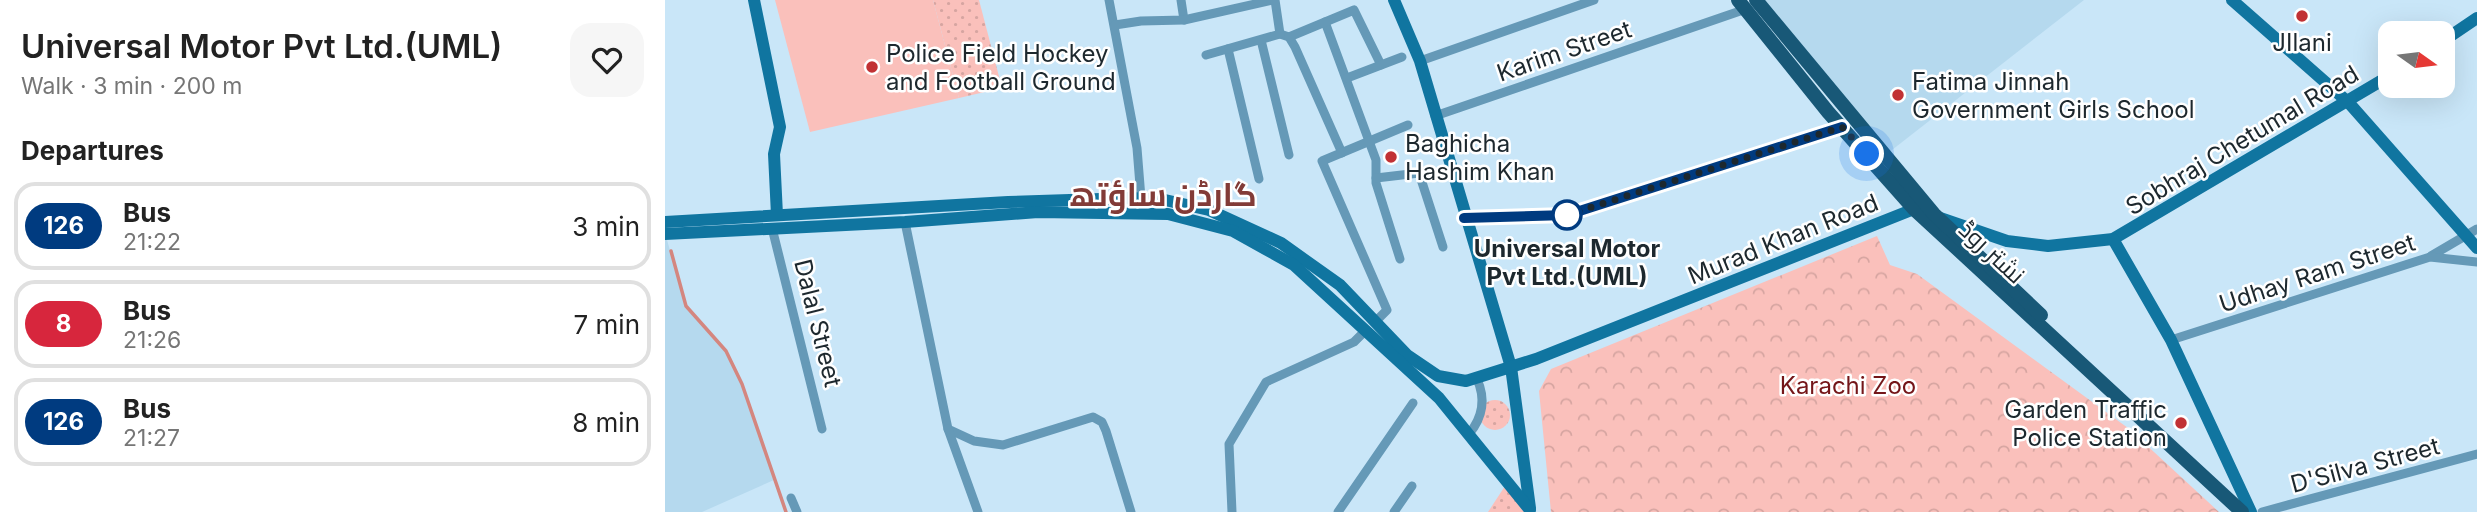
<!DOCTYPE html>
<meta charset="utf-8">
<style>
:root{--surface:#fff;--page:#f6f6f6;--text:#222;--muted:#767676;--line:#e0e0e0}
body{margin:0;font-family:Inter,Cairo,sans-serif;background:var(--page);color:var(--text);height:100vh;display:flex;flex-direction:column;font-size:26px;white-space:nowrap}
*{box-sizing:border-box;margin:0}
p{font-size:23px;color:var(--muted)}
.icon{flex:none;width:38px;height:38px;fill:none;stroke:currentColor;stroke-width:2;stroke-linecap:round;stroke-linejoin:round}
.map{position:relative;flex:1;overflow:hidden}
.side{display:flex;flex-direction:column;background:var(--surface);width:665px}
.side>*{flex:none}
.badge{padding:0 14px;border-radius:23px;font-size:24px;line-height:46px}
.needle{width:46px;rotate:104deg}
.tools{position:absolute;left:1713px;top:21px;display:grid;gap:14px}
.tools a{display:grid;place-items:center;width:77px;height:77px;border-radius:14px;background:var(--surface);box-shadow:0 7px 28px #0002;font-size:35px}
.you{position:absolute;width:35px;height:35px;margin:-18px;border:5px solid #fff;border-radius:50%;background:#1a73e8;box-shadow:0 0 0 10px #1a73e833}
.map>.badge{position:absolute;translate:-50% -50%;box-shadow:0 0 0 4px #fff}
h2{padding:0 21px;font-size:26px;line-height:63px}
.round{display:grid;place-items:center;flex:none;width:74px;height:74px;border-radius:21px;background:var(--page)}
.summary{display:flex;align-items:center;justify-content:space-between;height:119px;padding:0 21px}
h1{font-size:33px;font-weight:600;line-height:52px}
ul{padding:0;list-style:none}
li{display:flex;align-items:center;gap:21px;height:88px;margin:0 14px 10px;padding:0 7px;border:4px solid var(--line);border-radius:21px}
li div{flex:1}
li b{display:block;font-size:26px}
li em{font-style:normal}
li .badge{min-width:77px;font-weight:700;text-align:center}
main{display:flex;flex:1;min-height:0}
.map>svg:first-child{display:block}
.built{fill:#b5d9ee}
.grass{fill:url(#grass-dots)}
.forest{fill:url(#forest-crowns)}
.garden{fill:#fac0bb}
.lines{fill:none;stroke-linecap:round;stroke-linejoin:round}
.stream{stroke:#d4867f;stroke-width:3.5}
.street{stroke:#6599b7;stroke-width:9}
.secondary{stroke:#1075a0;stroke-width:12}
.primary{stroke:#185877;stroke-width:14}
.line-casing{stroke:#fff;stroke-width:16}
.line{stroke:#003b80;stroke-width:10}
.walk{stroke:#1d282e;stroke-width:7;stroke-dasharray:0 12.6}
.poi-dot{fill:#c13134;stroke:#fff;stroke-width:2.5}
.stop-dot{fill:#fff;stroke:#003b80;stroke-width:3.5}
.labels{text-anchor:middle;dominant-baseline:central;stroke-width:5;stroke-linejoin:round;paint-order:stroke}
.poi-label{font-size:24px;fill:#1d282e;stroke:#fff;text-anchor:start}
.street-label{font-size:24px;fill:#1d282e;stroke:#fff}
.stop-label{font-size:24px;font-weight:bold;fill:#1d282e;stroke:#fff}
.park-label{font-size:24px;fill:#741619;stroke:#fff}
.district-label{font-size:32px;font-weight:bold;fill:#823b37;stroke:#fff}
</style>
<main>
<section class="side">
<div class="summary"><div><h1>Universal Motor Pvt Ltd.(UML)</h1><p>Walk · 3 min · 200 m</p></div><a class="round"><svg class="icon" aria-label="heart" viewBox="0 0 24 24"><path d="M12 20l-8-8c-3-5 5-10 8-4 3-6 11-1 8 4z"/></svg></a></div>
<h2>Departures</h2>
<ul>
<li><span class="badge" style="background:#003b80;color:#fff">126</span><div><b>Bus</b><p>21:22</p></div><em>3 min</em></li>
<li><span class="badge" style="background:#d7263d;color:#fff">8</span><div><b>Bus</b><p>21:26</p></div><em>7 min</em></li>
<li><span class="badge" style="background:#003b80;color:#fff">126</span><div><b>Bus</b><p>21:27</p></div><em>8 min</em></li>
</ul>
</section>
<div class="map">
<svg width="1812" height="512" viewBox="0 0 1812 512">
<defs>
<pattern id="grass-dots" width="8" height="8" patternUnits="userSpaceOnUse" patternTransform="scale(1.75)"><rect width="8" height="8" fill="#fac0bb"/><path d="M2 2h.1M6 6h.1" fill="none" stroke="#d6a5a1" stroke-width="1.8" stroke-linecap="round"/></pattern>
<pattern id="forest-crowns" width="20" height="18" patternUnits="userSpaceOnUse" patternTransform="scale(1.75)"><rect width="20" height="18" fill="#fac0bb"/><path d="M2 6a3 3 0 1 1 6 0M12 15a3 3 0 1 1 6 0" fill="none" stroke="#d6a5a1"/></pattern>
</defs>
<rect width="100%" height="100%" fill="#c9e6f8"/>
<!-- built -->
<g class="built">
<polygon points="1091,0 1419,0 1218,157"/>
<polygon points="0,233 21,306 61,352 77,384 109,480 37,512 0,512"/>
</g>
<!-- grass -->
<g class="grass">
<polygon points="268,0 314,0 337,88 294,98"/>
<circle cx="830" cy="415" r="15"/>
<polygon points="842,483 865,512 823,512"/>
</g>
<!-- forest -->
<polygon class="forest" points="1212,236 1225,265 1252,274 1463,428 1554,512 886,512 874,391 886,369"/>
<!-- garden -->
<polygon class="garden" points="110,0 268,0 294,98 145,132"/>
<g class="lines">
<!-- stream -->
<polyline class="stream" points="6,251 21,306 61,351 77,384 121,512"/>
<!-- street -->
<g class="street">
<polyline points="444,0 472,148 476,198"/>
<polyline points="516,0 519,20"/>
<polyline points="660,22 711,160 711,183 735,259"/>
<polyline points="450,25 476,21 519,20 608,0"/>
<polyline points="615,34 624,37 630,47 677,153"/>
<polyline points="624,37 689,10 716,65"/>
<polyline points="596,40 624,155"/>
<polyline points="563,49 594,179"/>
<polyline points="541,55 615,34 610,0"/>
<polyline points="755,61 929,0"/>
<polyline points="682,78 737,57"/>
<polyline points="770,116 1081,9"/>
<polyline points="711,178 754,173 778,247"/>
<polyline points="799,218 902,215 1177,127"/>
<polyline points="240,222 283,429 309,441 338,445 428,417 437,422 441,431 466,512"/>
<polyline points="107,228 157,429"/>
<polyline points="1766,256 1812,229"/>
<polyline points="710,322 722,310 657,161 743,125"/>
<polyline points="1506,340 1765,257 1812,262"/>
<polyline points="283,429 313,512"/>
<path d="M804 434C818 417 821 399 812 379"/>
<polyline points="126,498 132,512"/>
<polyline points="567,512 564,444 601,382 689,342 701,330"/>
<polyline points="673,512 748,403"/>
<polyline points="729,512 747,486"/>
<polyline points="1597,512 1812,454"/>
</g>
<!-- secondary -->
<g class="secondary">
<polyline points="89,0 115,127 109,154 112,215"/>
<polyline points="729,0 755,61 846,367 865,508"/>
<polyline points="1567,0 1684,103 1812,248"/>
<polyline points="1778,41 1812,18"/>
<polyline points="0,222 343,202 466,198 500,200 544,210 616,243 675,285 742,355 773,376 801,381 871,359 1249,209 1342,241 1383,246 1448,239 1726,75"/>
<polyline points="0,234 240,222 373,212 503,214 568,231 629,265 774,398 865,510"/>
<polyline points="1448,239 1506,340 1586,512"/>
</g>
<!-- primary -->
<g class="primary">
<polyline points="1073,0 1163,112 1249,209 1577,512"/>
<polyline points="1091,0 1269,214 1376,315"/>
</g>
</g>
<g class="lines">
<!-- line casing -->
<g class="line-casing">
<polyline id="line" points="799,218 902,215 1177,127"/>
</g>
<!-- line -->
<use href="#line" class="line"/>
<!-- walk -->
<polyline class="walk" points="902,215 1177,127 1202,154"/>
</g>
<!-- markers -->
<g class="poi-dot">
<circle cx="1637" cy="16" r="7"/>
<circle cx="207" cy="67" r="7"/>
<circle cx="1233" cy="95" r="7"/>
<circle cx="726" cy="157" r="7"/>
<circle cx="1516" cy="423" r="7"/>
</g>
<circle class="stop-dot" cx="902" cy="215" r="14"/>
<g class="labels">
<!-- poi labels -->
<g class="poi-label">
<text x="1637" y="42" text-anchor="middle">JIlani</text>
<text x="221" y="53">Police Field Hockey<tspan x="221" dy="28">and Football Ground</tspan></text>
<text x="1247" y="81">Fatima Jinnah<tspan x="1247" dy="28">Government Girls School</tspan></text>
<text x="740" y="143">Baghicha<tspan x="740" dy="28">Hashim Khan</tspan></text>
<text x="1502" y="409" text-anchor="end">Garden Traffic<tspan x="1502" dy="28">Police Station</tspan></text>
</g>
<!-- street labels -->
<g class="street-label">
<text transform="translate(899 51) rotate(-19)">Karim Street</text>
<text transform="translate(1577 140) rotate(-31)">Sobhraj Chetumal Road</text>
<text transform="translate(1118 239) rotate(-22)">Murad Khan Road</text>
<text transform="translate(1327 252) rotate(43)">نشتر روڈ</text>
<text transform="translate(1652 273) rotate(-18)">Udhay Ram Street</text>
<text transform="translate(153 323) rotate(76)">Dalal Street</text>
<text transform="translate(1700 465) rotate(-15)">D'Silva Street</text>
</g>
<!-- stop labels -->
<g class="stop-label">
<text x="902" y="248">Universal Motor<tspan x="902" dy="28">Pvt Ltd.(UML)</tspan></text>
</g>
<!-- park labels -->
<g class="park-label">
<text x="1183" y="385">Karachi Zoo</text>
</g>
<!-- district labels -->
<g class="district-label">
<text x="498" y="194">گارڈن ساؤتھ</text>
</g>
</g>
</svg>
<div class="tools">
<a><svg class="needle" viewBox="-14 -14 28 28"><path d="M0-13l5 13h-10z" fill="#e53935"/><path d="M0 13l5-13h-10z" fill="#767676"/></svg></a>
</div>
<div class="you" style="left:1202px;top:154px"></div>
</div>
</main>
